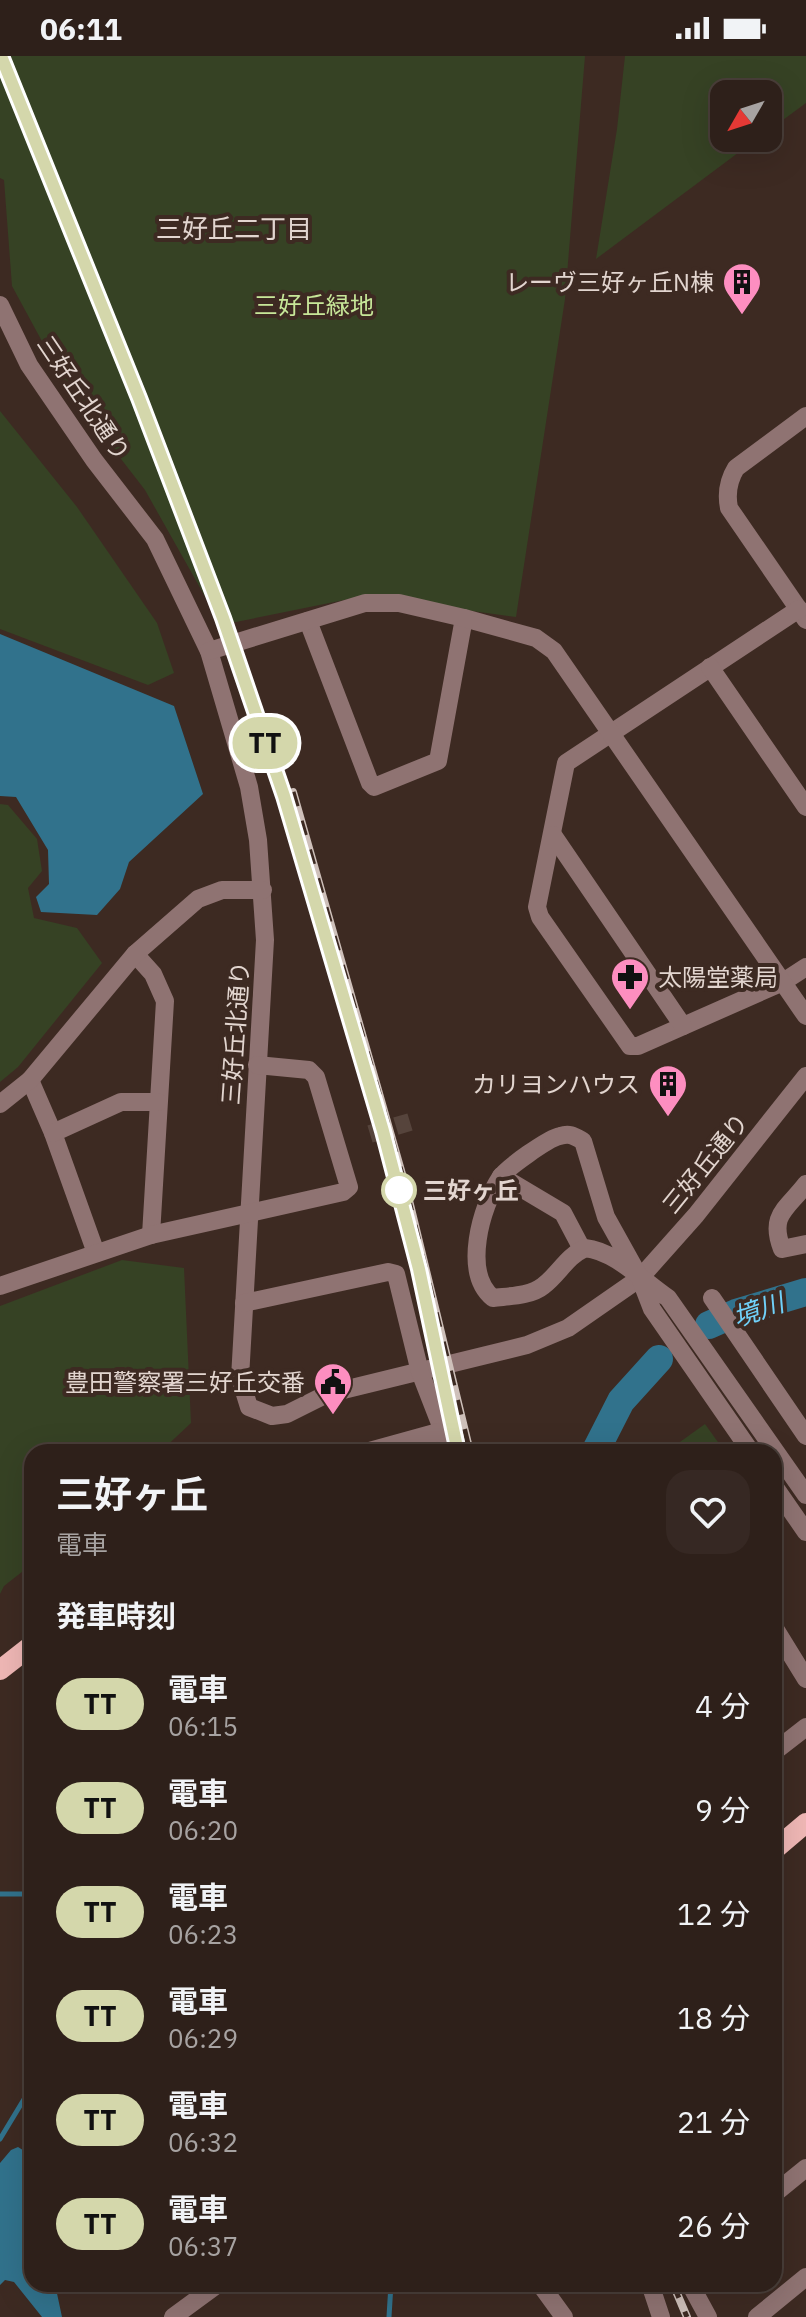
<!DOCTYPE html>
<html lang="ja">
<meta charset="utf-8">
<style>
:root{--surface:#2e201a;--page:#362823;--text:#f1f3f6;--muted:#a7a3a2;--line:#493e39}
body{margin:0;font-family:"IBM Plex Sans","Noto Sans JP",sans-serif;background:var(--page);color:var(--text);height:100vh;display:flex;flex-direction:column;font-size:30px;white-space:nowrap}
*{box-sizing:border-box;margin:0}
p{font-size:26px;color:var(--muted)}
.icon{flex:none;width:44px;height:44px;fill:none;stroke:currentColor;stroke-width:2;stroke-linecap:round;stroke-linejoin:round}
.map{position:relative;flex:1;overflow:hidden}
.details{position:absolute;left:24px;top:1388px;width:758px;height:848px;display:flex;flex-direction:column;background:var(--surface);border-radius:24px;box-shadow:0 8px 32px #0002,0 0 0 2px var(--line)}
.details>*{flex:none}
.badge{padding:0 16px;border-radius:26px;font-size:28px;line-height:52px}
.needle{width:52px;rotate:231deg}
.controls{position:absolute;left:710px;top:24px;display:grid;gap:16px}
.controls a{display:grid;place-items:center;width:72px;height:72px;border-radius:16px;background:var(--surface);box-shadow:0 8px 32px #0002,0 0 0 2px var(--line);font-size:40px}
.map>.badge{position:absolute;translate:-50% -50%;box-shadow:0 0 0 4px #fff}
h2{padding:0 32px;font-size:30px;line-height:72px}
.round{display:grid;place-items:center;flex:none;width:84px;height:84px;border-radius:24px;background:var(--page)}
.headline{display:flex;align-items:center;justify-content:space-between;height:136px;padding:0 32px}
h1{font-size:38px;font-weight:700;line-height:60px}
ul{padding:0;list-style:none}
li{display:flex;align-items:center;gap:24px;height:104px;padding:0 32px}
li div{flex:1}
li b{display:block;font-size:30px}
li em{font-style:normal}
li .badge{min-width:88px;font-weight:700;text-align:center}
.status{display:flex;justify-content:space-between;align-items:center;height:56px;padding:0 40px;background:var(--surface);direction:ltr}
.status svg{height:22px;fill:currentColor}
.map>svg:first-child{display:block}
.green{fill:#364224}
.water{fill:#31728c}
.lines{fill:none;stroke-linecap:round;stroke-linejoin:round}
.stream{stroke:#31728c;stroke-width:5}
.river{stroke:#31728c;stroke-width:28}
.minor-tunnel{stroke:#56443c;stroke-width:18;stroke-dasharray:18 9;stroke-linecap:butt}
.minor{stroke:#8f7372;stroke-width:18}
.major{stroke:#efb7b5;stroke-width:20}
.rail-casing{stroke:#cec0ba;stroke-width:8}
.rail{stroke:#3d2a22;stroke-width:5;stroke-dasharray:15;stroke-linecap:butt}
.line-casing{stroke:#fff;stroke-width:18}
.line{stroke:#d4d7ab;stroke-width:12}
.stop-dot{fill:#fff;stroke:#d4d7ab;stroke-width:4}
.labels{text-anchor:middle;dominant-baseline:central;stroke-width:8;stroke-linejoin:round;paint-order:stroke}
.poi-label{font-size:24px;fill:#e2d5cf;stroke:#3d2a22;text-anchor:end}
.park-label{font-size:24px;fill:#c7e799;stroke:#3d2a22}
.street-label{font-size:24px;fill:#e2d5cf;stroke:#3d2a22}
.stop-label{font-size:24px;font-weight:bold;fill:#e2d5cf;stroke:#3d2a22;text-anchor:start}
.neighbourhood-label{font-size:26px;fill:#e2d5cf;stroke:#3d2a22}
.water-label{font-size:26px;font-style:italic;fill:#70d1f9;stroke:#3d2a22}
</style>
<div class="status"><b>06:11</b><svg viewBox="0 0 49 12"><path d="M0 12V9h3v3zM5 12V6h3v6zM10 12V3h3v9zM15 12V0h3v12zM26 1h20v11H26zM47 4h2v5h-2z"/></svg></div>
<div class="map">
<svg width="806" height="2261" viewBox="0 0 806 2261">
<rect width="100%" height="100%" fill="#3d2a22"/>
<!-- green -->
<g class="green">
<polygon points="0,0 585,0 565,243 516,561 364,540 221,569 145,434 70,337 12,230 4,124 0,122"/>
<polygon points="625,0 806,0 806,47 768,75 768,38 724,38 724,82 758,82 596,203 617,73"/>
<polygon points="0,355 77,451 157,567 174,617 148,629 0,573"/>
<polygon points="0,748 8,749 37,783 42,815 28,832 34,862 77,872 102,907 18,1011 0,1026"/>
<polygon points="122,1204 184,1212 191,1367 160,1396 32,1396 32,1508 4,1530 0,1538 0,1250"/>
<polygon points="705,1368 725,1396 666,1396"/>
</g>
<!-- water -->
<g class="water">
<polygon points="0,578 174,650 203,738 129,806 120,833 97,859 41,856 36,841 49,828 48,794 16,741 0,740"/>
<polygon points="18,2091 26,2096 32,2124 32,2228 55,2228 62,2261 42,2261 14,2226 5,2224 0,2229 0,2107 11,2094"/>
</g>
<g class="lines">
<!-- stream -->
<g class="stream">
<polyline points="0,1838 32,1838"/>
<polyline points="0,2083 32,2030"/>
<polyline points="389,2261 391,2228"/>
</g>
<!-- river -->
<g class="river">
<polyline points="709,1269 736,1257 806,1236"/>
<polyline points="595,1396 621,1345 659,1303"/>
</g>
<!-- minor-tunnel -->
<polyline class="minor-tunnel" points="370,1078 410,1066"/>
<!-- minor -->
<g class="minor">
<polyline points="0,249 29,309 94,404 155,483 209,595 249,731 258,784 265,884 240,1322 249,1351 272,1360 287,1358 327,1338 527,1289 568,1272 640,1222 696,1159 806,1020"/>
<path d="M806 360 736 412C728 425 726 437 729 452L806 564"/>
<polyline points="799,553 566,707 537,851 540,861 630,990 638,990 783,926 806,911"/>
<polyline points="308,565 370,727 374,731 438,705 464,562"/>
<polyline points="209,595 365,547 399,547 464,562 536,582 554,595 806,960"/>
<polyline points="710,611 806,751"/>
<polyline points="553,779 683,970"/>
<polyline points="135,898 153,918 165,945 151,1179"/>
<polyline points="30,1024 53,1077 96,1197"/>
<polyline points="0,1048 30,1024 135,898 198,843 222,834 263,834"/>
<polyline points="53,1077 121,1046 158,1046"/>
<polyline points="501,1120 563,1157 582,1193"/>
<path d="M806 1128C786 1154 769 1159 782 1193L806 1188"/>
<polyline points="0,1230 151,1179 343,1136 349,1131 316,1021 309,1014 257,1009"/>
<polyline points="712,1242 806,1380"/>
<polyline points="244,1247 388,1216 396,1218 420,1316 441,1370 447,1396"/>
<polyline points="366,1396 442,1375"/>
<path d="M751 1396 652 1253 640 1222 606 1161 583 1085C574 1080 570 1077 560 1080 549 1082 506 1112 500 1122 481 1151 462 1217 493 1242 508 1240 531 1240 543 1230 559 1218 566 1201 585 1192 615 1195 643 1225 668 1242L806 1439"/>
<polyline points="774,1430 806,1476"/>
<polyline points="774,1571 806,1623"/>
<polyline points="774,1696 806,1671"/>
<polyline points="774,2138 806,2112"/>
<polyline points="540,2228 564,2261"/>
<polyline points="650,2228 661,2261"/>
<polyline points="690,2228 708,2261"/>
<polyline points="173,2261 218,2228"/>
<polyline points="757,2261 806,2221"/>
</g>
<!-- major -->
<g class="major">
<polyline points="0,1614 32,1589"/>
<polyline points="774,1794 806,1767"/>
</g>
<!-- rail casing -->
<g class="rail-casing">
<g id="rail">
<polyline points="293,736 406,1132 470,1396"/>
<polyline points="673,2228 687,2261"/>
</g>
</g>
<!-- rail -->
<use href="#rail" class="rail"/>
</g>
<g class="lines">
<!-- line casing -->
<g class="line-casing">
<polyline id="line" points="1,0 139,342 223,562 284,740 383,1075 419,1213 458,1396"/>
</g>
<!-- line -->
<use href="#line" class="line"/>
</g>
<!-- icons -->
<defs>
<g id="building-pin" transform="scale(2)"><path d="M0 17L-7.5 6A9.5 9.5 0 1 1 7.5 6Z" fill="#fd8ec0" stroke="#3d2a22"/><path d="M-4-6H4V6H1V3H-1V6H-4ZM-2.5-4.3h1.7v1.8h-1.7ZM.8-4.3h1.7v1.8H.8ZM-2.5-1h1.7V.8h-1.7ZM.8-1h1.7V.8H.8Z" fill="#111"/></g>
<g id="pharmacy-pin" transform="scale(2)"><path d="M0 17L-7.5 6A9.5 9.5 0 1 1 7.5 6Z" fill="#fd8ec0" stroke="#3d2a22"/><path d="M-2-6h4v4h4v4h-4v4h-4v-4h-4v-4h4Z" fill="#111"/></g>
<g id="civic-pin" transform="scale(2)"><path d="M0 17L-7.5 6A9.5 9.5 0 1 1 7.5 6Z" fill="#fd8ec0" stroke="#3d2a22"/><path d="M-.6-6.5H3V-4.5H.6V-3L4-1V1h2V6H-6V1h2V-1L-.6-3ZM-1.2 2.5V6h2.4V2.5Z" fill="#111"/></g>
</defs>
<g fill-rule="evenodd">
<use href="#building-pin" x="742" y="226"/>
<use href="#pharmacy-pin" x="630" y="921"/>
<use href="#building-pin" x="668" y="1028"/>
<use href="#civic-pin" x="333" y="1326"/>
</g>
<!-- markers -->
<circle class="stop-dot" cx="399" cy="1134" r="16"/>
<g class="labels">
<!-- poi labels -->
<g class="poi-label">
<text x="714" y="226">レーヴ三好ヶ丘N棟</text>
<text x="658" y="921" text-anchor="start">太陽堂薬局</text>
<text x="640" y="1028">カリヨンハウス</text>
<text x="305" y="1326">豊田警察署三好丘交番</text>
</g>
<!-- park labels -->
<g class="park-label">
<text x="314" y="249">三好丘緑地</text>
</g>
<!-- street labels -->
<g class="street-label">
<text transform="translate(84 342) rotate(56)">三好丘北通り</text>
<text transform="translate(235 977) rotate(-86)">三好丘北通り</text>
<text transform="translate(705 1107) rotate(-51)">三好丘通り</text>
</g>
<!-- stop labels -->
<g class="stop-label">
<text x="423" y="1134">三好ヶ丘</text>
</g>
<!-- neighbourhood labels -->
<g class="neighbourhood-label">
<text x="234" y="172">三好丘二丁目</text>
</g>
<!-- water labels -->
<g class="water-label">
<text transform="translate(758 1253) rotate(-19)">境川</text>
</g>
</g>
</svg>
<div class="controls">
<a><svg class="needle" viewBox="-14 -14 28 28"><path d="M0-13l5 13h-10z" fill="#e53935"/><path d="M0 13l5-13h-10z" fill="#a7a3a2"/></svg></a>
</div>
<b class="badge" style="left:265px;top:687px;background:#d4d7ab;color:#111">TT</b>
<section class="details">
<div class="headline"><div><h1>三好ヶ丘</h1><p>電車</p></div><a class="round"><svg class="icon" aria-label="heart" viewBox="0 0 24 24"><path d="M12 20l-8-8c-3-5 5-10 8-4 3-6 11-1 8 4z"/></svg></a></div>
<h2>発車時刻</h2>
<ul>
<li><span class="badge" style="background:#d4d7ab;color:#111">TT</span><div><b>電車</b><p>06:15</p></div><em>4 分</em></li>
<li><span class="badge" style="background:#d4d7ab;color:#111">TT</span><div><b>電車</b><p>06:20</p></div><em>9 分</em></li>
<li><span class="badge" style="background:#d4d7ab;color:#111">TT</span><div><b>電車</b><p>06:23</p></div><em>12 分</em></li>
<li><span class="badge" style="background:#d4d7ab;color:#111">TT</span><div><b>電車</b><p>06:29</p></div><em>18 分</em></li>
<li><span class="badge" style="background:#d4d7ab;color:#111">TT</span><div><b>電車</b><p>06:32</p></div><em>21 分</em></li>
<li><span class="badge" style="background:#d4d7ab;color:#111">TT</span><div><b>電車</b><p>06:37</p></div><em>26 分</em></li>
</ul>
</section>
</div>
